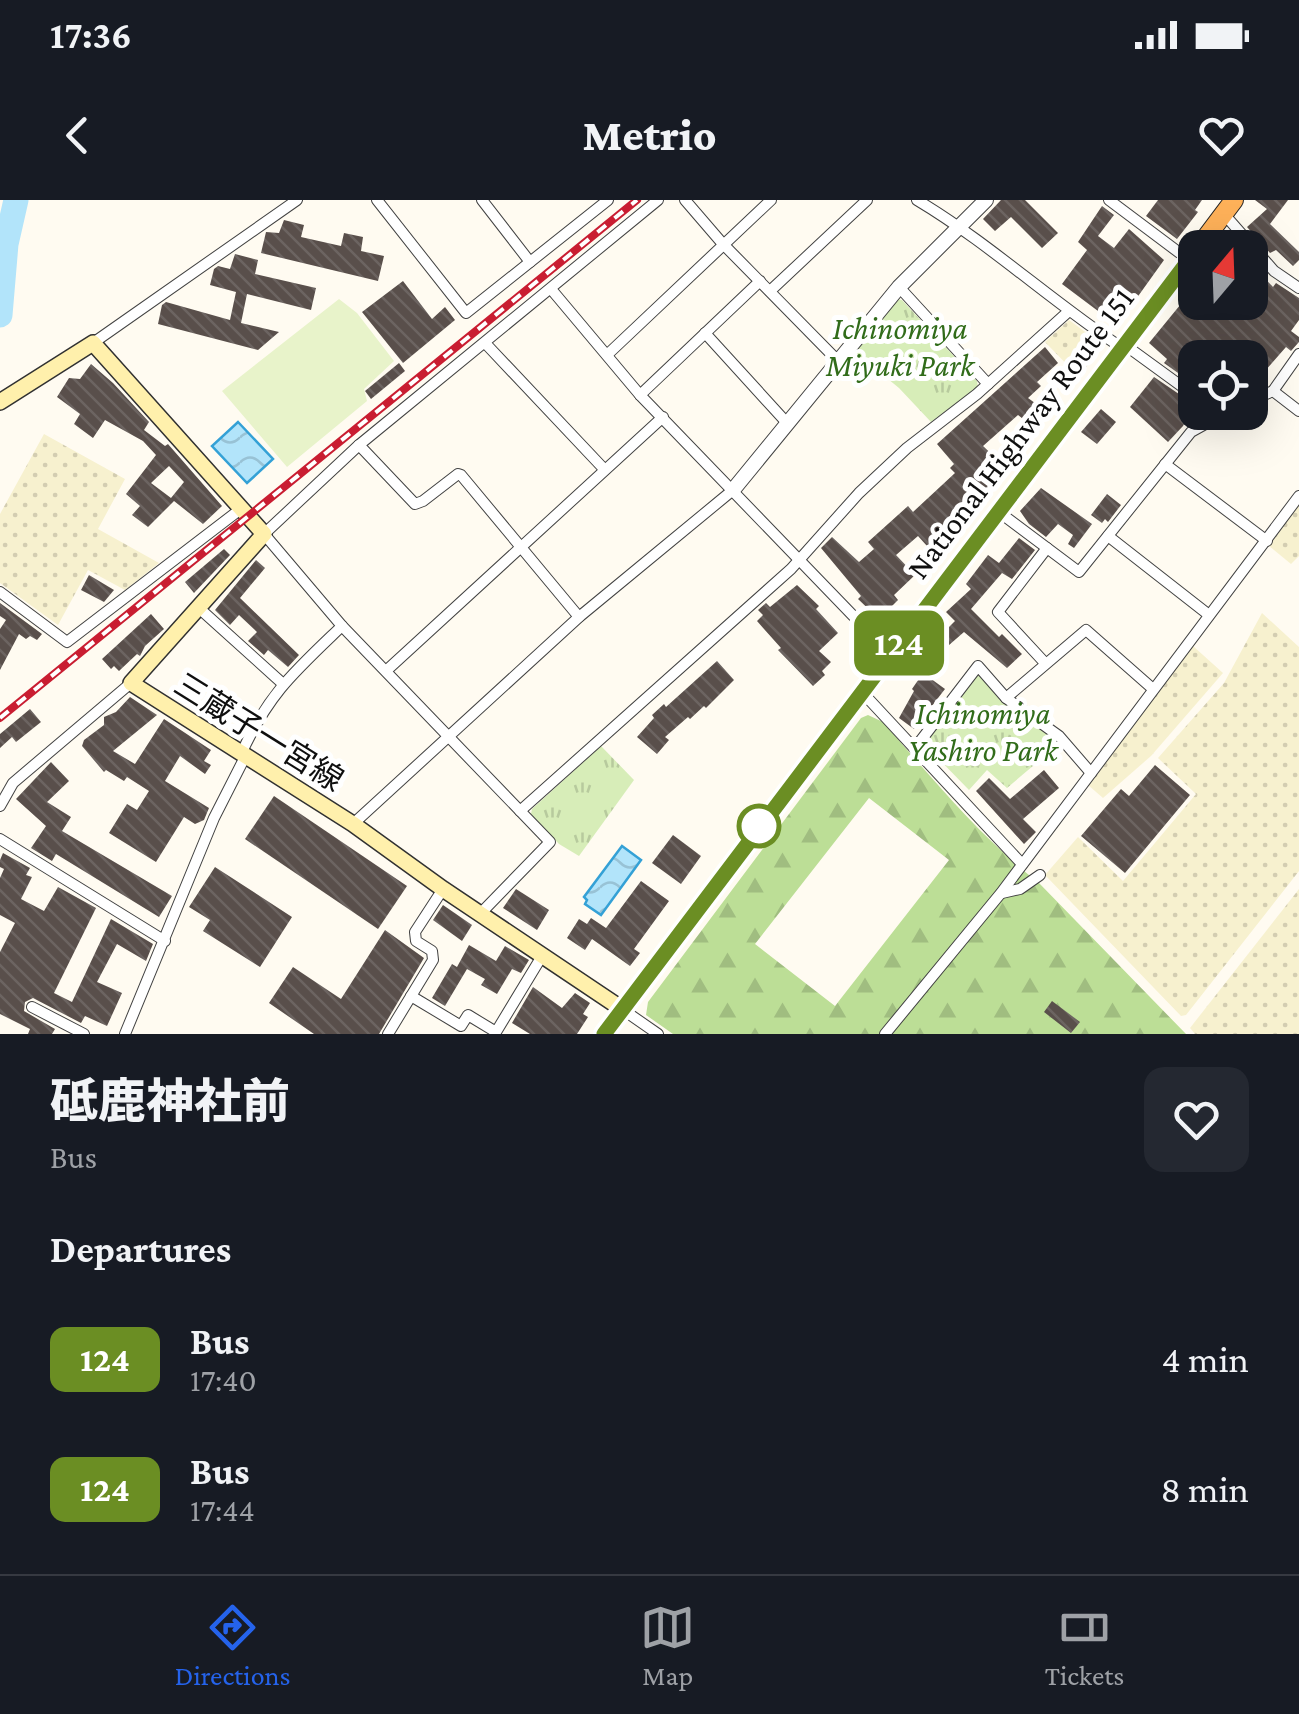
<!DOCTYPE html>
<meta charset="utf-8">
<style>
:root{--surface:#171b24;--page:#242831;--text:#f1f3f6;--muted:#9ea1a6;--line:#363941;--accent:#2563eb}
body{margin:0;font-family:"Crimson Pro","Noto Sans JP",serif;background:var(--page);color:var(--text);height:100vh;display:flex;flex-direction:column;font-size:38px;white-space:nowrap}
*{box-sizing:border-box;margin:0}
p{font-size:32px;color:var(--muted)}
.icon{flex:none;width:55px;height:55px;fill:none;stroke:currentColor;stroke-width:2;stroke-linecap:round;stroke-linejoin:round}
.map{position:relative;height:834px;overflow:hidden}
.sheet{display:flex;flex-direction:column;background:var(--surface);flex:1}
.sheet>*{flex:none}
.badge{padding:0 20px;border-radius:15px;font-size:35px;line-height:65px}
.needle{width:65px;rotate:19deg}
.controls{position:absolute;left:1178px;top:30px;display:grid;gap:20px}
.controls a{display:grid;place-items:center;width:90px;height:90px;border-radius:20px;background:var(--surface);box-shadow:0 10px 40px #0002;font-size:50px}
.map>.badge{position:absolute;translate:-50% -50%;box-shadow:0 0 0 5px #fff}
h2{padding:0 50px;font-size:38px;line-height:90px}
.round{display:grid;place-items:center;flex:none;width:105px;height:105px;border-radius:20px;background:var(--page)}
.summary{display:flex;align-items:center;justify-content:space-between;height:170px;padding:0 50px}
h1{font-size:48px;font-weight:800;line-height:75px}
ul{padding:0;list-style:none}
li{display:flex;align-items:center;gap:30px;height:130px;padding:0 50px}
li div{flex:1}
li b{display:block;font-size:38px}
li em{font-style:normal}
li .badge{min-width:110px;font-weight:700;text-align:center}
.status{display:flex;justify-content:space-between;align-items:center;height:70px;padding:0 50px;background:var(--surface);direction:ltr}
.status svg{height:28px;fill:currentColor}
header{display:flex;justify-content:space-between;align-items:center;height:130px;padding:0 50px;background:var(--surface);font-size:45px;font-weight:800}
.menu{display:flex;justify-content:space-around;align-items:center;height:140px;border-top:2px solid var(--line);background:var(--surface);font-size:28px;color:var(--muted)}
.menu a{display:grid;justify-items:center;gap:5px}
.menu .current{color:var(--accent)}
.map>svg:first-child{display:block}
.farmland{fill:url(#farmland-dots)}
.grass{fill:url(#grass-tufts)}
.forest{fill:url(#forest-firs);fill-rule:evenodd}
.pitch{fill:#e8f3ca}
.water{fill:url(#water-waves);stroke:#34a1d6;stroke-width:2.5}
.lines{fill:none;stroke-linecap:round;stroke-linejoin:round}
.river{stroke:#b2e4fa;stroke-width:25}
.building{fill:url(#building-back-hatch);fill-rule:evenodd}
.minor-casing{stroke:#424242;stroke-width:12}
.tertiary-casing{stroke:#424242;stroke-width:16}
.secondary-casing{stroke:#313131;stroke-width:18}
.trunk-casing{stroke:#202020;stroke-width:20}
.minor{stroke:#fff;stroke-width:10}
.tertiary{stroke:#fff;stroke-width:14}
.secondary{stroke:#fff0ac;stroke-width:15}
.trunk{stroke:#feb159;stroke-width:18}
.rail-casing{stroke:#c91d31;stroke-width:8}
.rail{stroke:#fff;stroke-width:4;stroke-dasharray:11;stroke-linecap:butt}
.line-casing{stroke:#fff;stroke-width:22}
.line{stroke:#6b8e23;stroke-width:15}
.stop-dot{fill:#fff;stroke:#6b8e23;stroke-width:5}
.labels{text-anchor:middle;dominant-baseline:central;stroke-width:10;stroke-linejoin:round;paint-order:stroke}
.park-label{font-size:32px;font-style:italic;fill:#316c1a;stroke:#fff}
.street-label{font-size:32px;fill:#0f0f0f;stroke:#fff}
</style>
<div class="status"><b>17:36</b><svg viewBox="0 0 49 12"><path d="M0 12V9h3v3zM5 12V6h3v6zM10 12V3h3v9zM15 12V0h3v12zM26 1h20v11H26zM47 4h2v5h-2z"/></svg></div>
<header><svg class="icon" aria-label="back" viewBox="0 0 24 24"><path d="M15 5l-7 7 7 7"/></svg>Metrio<svg class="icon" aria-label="heart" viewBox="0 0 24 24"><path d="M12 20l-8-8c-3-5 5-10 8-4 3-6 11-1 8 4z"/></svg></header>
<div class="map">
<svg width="1299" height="834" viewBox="0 0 1299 834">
<defs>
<pattern id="farmland-dots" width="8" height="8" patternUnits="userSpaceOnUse" patternTransform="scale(2.5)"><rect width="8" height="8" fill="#f7f1cf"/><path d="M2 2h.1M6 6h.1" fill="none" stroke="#d3cdb1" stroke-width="1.8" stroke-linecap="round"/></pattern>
<pattern id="grass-tufts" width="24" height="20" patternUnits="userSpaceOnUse" patternTransform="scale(2.5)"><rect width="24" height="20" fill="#d7edb8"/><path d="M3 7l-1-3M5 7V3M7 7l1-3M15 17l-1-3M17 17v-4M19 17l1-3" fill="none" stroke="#b7ca9d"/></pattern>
<pattern id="forest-firs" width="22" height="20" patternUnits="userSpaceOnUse" patternTransform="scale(2.5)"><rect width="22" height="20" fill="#bcde96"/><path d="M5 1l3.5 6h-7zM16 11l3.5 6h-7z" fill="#a0bd80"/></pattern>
<pattern id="water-waves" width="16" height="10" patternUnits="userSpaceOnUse" patternTransform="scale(2.5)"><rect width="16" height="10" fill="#b2e4fa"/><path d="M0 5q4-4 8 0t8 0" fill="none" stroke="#98c2d5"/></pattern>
<pattern id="building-back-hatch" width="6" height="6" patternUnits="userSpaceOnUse" patternTransform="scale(2.5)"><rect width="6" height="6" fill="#594f4b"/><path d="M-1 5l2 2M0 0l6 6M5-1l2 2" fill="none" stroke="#6c6461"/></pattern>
</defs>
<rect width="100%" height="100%" fill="#fffbf1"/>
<!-- farmland -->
<g class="farmland">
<polygon points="1069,120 1103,145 1079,177 1045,142"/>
<polygon points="44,234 125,279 98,329 159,363 125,390 88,370 58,425 0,383 0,314"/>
<polygon points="1299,304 1299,356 1291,364 1269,346"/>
<polygon points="1262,413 1299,447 1299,671 1186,815 1181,816 1045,675 1078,637 1123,681 1196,594 1158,558 1224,483"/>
<polygon points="1193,446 1223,473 1151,556 1103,598 1088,585"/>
<polygon points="1299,689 1299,834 1195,834 1190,828"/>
</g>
<!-- grass -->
<g class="grass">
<polygon points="896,99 902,100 977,181 978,187 931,222 899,188 855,152"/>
<polygon points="975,475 981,476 1060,543 1007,588 987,570 969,590 927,547 926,542"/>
<polygon points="601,546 634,580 579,656 559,644 531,614 532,609"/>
</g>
<!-- forest -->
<path class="forest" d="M868 515 883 522C932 578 980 637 1039 683L1186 834H673L646 815 648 802 861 518ZM869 598 949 660 835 806 755 744Z"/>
<!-- pitch -->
<polygon class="pitch" points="339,99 357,113 394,161 364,189 367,201 287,267 222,191"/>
<!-- water -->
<g class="water">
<polygon points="238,222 273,259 247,283 212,246"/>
<polygon points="622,646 641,660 601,715 585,704 587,700 584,697"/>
</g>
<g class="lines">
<!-- river -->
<polyline class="river" points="0,115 6,44 16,0"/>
</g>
<!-- building -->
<g class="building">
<polygon points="1001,0 1025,0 1058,33 1042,48 1011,17 995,31 983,19"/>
<polygon points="1158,0 1202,0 1195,10 1198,12 1177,39 1146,16"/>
<polygon points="1255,0 1288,0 1270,24 1299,52 1299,60 1293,66 1276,50 1270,53 1247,27 1267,9"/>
<polygon points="1102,6 1114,15 1098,36 1114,48 1129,29 1164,60 1121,120 1118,118 1114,123 1062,84 1087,50 1078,42"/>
<polygon points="284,20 304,25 301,37 341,46 344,33 363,37 361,51 384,56 378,81 261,53 266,32 279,33"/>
<polygon points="235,54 258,60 255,74 316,88 311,110 247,94 241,123 279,132 258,150 158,124 162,105 166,102 230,120 236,92 210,85 214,69 218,66 230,69"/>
<polygon points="1250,57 1257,65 1255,68 1273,87 1276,83 1299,98 1299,120 1291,131 1299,137 1299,142 1291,151 1286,147 1264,172 1250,158 1230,144 1220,158 1195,158 1195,185 1164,163 1167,159 1149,143 1185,99 1211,118 1223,102 1250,102"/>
<polygon points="403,81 432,119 445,107 455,120 403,163 362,112"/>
<polygon points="1045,147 1058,163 1037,182 1041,186 1028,198 1046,211 1046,215 1036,229 1018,215 983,246 1008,270 983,300 981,298 936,356 918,336 896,355 915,375 894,395 898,400 879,419 858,399 861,396 821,348 832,337 859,362 874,349 868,342 908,306 913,312 955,273 950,268 954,264 937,244"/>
<polygon points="399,163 405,171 371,199 365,191"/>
<path d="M91 164 113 183 149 222 144 230 165 246 168 244 222 306 203 324 174 301 148 327 132 315 140 306 126 294 156 255 143 241 105 220 93 238 74 224 80 214 57 197 69 178 80 179ZM169 266 184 282 171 298 151 283Z"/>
<polygon points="1154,177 1195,205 1183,226 1168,242 1130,207"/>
<polygon points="1101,209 1116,222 1097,244 1081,232"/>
<polygon points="1041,288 1092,324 1074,348 1068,344 1073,335 1058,324 1046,337 1029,324 1020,311"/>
<polygon points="1107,294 1121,305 1108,322 1105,319 1102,323 1091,315"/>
<polygon points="1019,338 1035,350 1012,379 1002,373 971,409 999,437 1002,434 1022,454 1007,468 964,432 933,459 918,480 905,471 955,421 946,412 971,389 966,384 988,355 999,363"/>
<polygon points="224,349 230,355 194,393 185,382"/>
<polygon points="256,360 265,368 240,398 299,455 288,467 268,450 264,455 248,441 257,432 239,415 230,425 215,410"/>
<polygon points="89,375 114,390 104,402 81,390"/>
<polygon points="797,385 819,406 816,409 838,433 819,451 831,462 822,471 825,475 813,486 778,450 781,448 757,421 763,415 758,410 766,403 770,407"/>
<polygon points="0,403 42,434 37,440 30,436 26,439 19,434 0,470 0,429 6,420 0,416"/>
<polygon points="151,414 164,429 145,446 140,456 137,454 119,471 114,466 111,469 102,459"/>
<polygon points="717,461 734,480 706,508 704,506 690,519 688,517 665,537 669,540 657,554 637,537 654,518 652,515 664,504 666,507"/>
<polygon points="923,473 945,489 914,529 899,518 914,491 912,489"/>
<polygon points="130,497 157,515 113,551 135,564 164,519 211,550 204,561 211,565 205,574 180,556 165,581 209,608 204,620 195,624 184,617 156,662 109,633 127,604 137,610 149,591 127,577 124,581 106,570 104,572 82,546 84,540 104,525 104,517 116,512"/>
<polygon points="30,509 41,522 16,542 12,537 0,548 0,534"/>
<polygon points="51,562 69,581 47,602 71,617 62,631 172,696 159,717 56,654 52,661 31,648 46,626 16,599"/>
<polygon points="1155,565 1190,595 1125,673 1081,636 1121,589 1129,596"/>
<polygon points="1044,570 1059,588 1023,619 1036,632 1024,644 976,591 989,578 1010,599"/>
<polygon points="274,596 407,686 378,729 245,639"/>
<polygon points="673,635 701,656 681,684 652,663"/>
<polygon points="3,653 30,668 26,675 32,677 21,699 44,711 58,687 96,708 54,793 72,802 111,719 153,744 146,761 117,744 97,782 122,793 107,826 85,816 81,823 33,798 25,802 24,811 55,829 52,834 28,834 30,829 0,814 0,752 15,723 0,715 0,678 4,669 0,667 0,660"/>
<polygon points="215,667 292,717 260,767 203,731 210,720 189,707"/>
<polygon points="641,681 669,701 634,749 640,753 630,766 592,739 585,750 567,738 579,719 587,724 591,718 606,728"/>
<polygon points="516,689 549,710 537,730 503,708"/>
<polygon points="443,705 472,725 462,741 433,720"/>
<polygon points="385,730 424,758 379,834 314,834 269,803 293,767 341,799"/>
<polygon points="469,745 496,761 505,746 529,760 521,773 512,769 497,794 481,785 485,779 467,769 445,806 432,798 452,764 457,767"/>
<polygon points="533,787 562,808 575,793 590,803 583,814 588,817 577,834 530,834 512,823"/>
<polygon points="1052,801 1080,822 1071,833 1044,812"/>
</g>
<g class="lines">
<!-- minor casing -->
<g class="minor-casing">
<g id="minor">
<polyline points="377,0 466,113 608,0"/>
<polyline points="482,0 530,62"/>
<polyline points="685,0 722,43 838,161"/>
<path d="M917 0C989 43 1051 101 1122 148"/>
<polyline points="1109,0 1189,60"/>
<polyline points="1224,14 1274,71 1299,88"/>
<polyline points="899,87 988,184"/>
<polyline points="551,89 640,195 890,454"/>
<polyline points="770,91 867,0"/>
<polyline points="705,133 787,223"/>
<polyline points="93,143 297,0"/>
<polyline points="486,144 604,269"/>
<polyline points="1125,145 1195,196"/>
<polyline points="608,154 771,0"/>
<polyline points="1273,191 1299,211"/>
<polyline points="640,195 760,81"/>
<polyline points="1250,201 1273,191 1299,154"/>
<polyline points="359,245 415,304 423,301 458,274 461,275 579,417"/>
<polyline points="1165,264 1267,341"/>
<polyline points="999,312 1079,372 1191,232 1227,212"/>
<polyline points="1108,336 1209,415"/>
<polyline points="0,392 67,442 242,308"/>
<polyline points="200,409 282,483"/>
<polyline points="1045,463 998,412 1047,348"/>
<polyline points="387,470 663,217"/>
<polyline points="862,492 1022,664"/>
<polyline points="1006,498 1086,430 1153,489"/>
<polyline points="915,548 978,466 1006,498 1059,536 1091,573"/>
<path d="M241 554C269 493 294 472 342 426"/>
<polyline points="0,606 13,583 131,483"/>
<polyline points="520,611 791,369 859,293 907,248 977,194 1069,111"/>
<polyline points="353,624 579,417 733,290"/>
<polyline points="0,639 165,741"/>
<polyline points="1002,693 1020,689 1040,675"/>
<polyline points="480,714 550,642 342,426 264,334 359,245 658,0"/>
<polyline points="411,796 461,826 468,815 496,832 542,756"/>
<polyline points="32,807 84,834"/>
<polyline points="622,809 658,834"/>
<polyline points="125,834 214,618 245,557"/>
<polyline points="388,834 433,760 432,751 416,741 415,732 443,689"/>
<polyline points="885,834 1001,693 1299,296"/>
</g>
</g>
<!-- tertiary casing -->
<g class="tertiary-casing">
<polyline id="tertiary" points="733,290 899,87 986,0"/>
</g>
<!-- secondary casing -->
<g class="secondary-casing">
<polyline id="secondary" points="0,202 93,143 264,334 131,483 353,624 443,689 622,809"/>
</g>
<!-- trunk casing -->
<g class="trunk-casing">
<g id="trunk">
<polyline points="1198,48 1234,0"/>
<polyline points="604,834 1195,52"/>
</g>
</g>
<!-- minor -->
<use href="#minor" class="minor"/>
<!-- tertiary -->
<use href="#tertiary" class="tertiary"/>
<!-- secondary -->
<use href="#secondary" class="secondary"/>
<!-- trunk -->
<use href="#trunk" class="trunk"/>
<!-- rail casing -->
<g class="rail-casing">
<polyline id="rail" points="0,518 637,0"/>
</g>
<!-- rail -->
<use href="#rail" class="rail"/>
</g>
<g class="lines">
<!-- line casing -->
<g class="line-casing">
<polyline id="line" points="604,834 1195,52"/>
</g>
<!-- line -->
<use href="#line" class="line"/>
</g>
<!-- markers -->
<circle class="stop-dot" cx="759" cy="626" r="20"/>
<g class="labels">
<!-- park labels -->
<g class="park-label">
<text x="900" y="128">Ichinomiya<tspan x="900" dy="37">Miyuki Park</tspan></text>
<text x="983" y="513">Ichinomiya<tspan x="983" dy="37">Yashiro Park</tspan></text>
</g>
<!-- street labels -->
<g class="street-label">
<text transform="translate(1020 233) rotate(-53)">National Highway Route 151</text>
<text transform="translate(259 532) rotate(32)">三蔵子一宮線</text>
</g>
</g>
</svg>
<div class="controls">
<a><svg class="needle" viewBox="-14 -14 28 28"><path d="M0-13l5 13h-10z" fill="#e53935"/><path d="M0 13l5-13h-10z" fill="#9ea1a6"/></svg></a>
<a><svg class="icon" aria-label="locate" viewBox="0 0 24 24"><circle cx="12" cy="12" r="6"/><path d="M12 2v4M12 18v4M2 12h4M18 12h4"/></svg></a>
</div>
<b class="badge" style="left:899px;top:443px;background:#6b8e23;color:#fff">124</b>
</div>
<section class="sheet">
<div class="summary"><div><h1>砥鹿神社前</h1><p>Bus</p></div><a class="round"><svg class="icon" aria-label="heart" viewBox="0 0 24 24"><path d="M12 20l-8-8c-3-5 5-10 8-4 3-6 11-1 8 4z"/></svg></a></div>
<h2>Departures</h2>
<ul>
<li><span class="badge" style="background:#6b8e23;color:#fff">124</span><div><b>Bus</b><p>17:40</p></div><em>4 min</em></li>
<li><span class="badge" style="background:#6b8e23;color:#fff">124</span><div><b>Bus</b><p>17:44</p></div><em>8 min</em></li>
</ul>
</section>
<nav class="menu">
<a class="current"><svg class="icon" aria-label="directions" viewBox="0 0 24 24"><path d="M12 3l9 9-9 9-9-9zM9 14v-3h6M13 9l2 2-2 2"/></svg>Directions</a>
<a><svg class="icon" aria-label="map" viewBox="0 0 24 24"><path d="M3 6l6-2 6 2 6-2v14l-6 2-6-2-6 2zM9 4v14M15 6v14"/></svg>Map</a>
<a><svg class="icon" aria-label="tickets" viewBox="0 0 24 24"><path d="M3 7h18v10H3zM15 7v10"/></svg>Tickets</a>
</nav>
